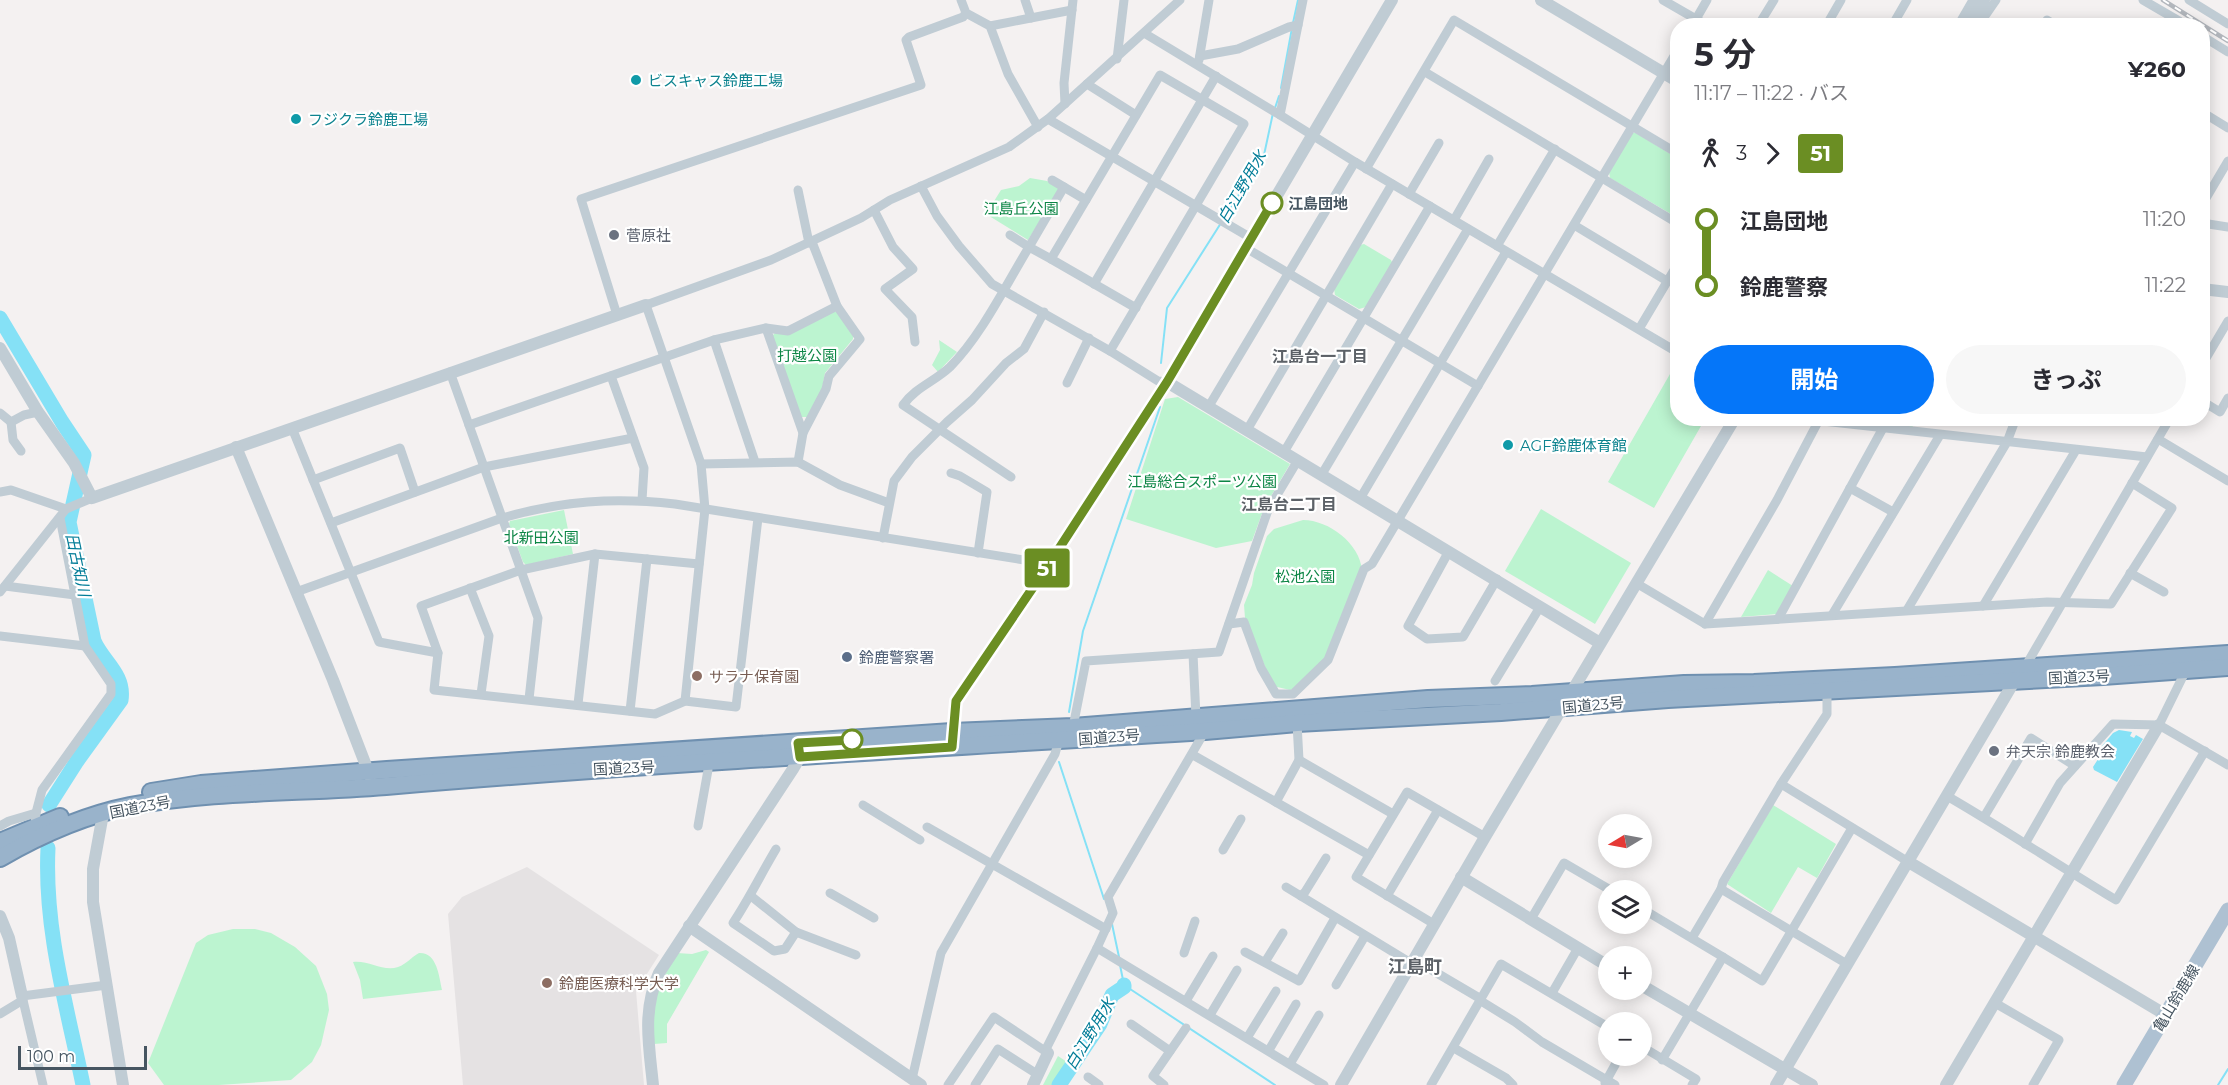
<!DOCTYPE html>
<html lang="ja">
<meta charset="utf-8">
<style>
:root{--surface:#fff;--page:#f7f7f7;--text:#2b2b33;--muted:#7c7c81;--accent:#0576f9}
body{margin:0;font-family:Montserrat,"Noto Sans JP",sans-serif;background:var(--page);color:var(--text);height:100vh;display:flex;flex-direction:column;font-size:22px;white-space:nowrap}
*{box-sizing:border-box;margin:0}
p{font-size:20px;color:var(--muted)}
.icon{flex:none;width:33px;height:33px;fill:none;stroke:currentColor;stroke-width:2;stroke-linecap:round;stroke-linejoin:round}
.map{position:relative;flex:1;overflow:hidden}
.panel{position:absolute;left:1670px;top:18px;width:540px;height:408px;display:flex;flex-direction:column;background:var(--surface);border-radius:24px;box-shadow:0 3px 15px #0003}
.panel>*{flex:none}
.badge{padding:0 12px;border-radius:4px;font-size:21px;line-height:39px}
.needle{width:39px;rotate:260deg}
.controls{position:absolute;left:1598px;top:814px;display:grid;gap:12px}
.controls a{display:grid;place-items:center;width:54px;height:54px;border-radius:50%;background:var(--surface);box-shadow:0 3px 15px #0003;font-size:30px}
.scale{position:absolute;left:18px;bottom:15px;width:129px;box-sizing:border-box;padding-left:6px;border:3px solid #465561;border-top:0;font-size:16px;line-height:21px;white-space:nowrap;color:#465561;-webkit-text-stroke:4px #fff;paint-order:stroke}
.map>.badge{position:absolute;translate:-50% -50%;box-shadow:0 0 0 3px #fff}
.legs{display:flex;align-items:center;gap:9px;height:66px;padding:0 24px;font-size:20px}
.legs p{margin-inline-start:auto}
.overview{display:flex;align-items:center;justify-content:space-between;height:102px;padding:0 24px}
h1{font-size:33px;font-weight:700;line-height:45px}
.cta{display:flex;gap:12px;margin-top:auto;padding:12px 24px}
.cta a{flex:1;height:69px;border-radius:36px;background:var(--accent);color:#fff;font-size:24px;font-weight:700;line-height:69px;text-align:center}
.cta a+a{background:var(--page);color:var(--text)}
ul{padding:0 24px;list-style:none}
li{display:flex;align-items:center;gap:21px;height:66px;font-size:22px}
li i{display:grid;place-items:center;width:9px;height:100%;margin:0 8px;background:currentColor}
li i::after{content:'';width:15px;height:15px;margin:-8px;border:4px solid;border-radius:50%;background:var(--surface)}
li p{margin-inline-start:auto}
li:first-child i{background:linear-gradient(#0000 50%,currentColor 0)}
li:last-child i{background:linear-gradient(currentColor 50%,#0000 0)}
.map>svg:first-child{display:block}
.education{fill:#e5e2e3}
.green{fill:#bcf4d0}
.water{fill:#85e1f6}
.lines{fill:none;stroke-linecap:round;stroke-linejoin:round}
.stream{stroke:#85e1f6;stroke-width:2}
.river{stroke:#85e1f6;stroke-width:15}
.trunk-casing{stroke:#6f90b0;stroke-width:20}
.minor{stroke:#c0ccd4;stroke-width:9}
.tertiary{stroke:#c0ccd4;stroke-width:12}
.primary{stroke:#aec1d2;stroke-width:15}
.trunk{stroke:#99b3cb;stroke-width:16}
.rail-casing{stroke:#b2b6bc;stroke-width:4.5}
.rail{stroke:#fff;stroke-width:2;stroke-dasharray:7;stroke-linecap:butt}
.line-1-casing{stroke:#fff;stroke-width:14}
.line-1{stroke:#6b8e23;stroke-width:9}
.culture-dot{fill:#0f9aa8;stroke:#fff;stroke-width:2}
.stop-1-dot{fill:#fff;stroke:#6b8e23;stroke-width:3}
.worship-dot{fill:#6b7280;stroke:#fff;stroke-width:2}
.service-dot{fill:#5c6f8a;stroke:#fff;stroke-width:2}
.education-dot{fill:#8d6e63;stroke:#fff;stroke-width:2}
.labels{text-anchor:middle;dominant-baseline:central;stroke-width:4.5;stroke-linejoin:round;paint-order:stroke}
.culture-label{font-size:15px;fill:#0d838f;stroke:#fff;text-anchor:start}
.stop-label{font-size:15px;font-weight:bold;fill:#465561;stroke:#fff;text-anchor:start}
.park-label{font-size:15px;fill:#0d8646;stroke:#fff}
.worship-label{font-size:15px;fill:#5b616d;stroke:#fff;text-anchor:start}
.service-label{font-size:15px;fill:#4e5e75;stroke:#fff;text-anchor:start}
.education-label{font-size:15px;fill:#785e54;stroke:#fff;text-anchor:start}
.street-label{font-size:15px;fill:#465561;stroke:#fff}
.water-label{font-size:16px;font-style:italic;fill:#037d98;stroke:#fff}
.neighbourhood-label{font-size:16px;font-weight:bold;fill:#5c6167;stroke:#fff}
.quarter-label{font-size:18px;font-weight:bold;fill:#5c6167;stroke:#fff}
</style>
<div class="map">
<svg width="2228" height="1085" viewBox="0 0 2228 1085">
<rect width="100%" height="100%" fill="#f4f1f1"/>
<!-- education -->
<polygon class="education" points="527,867 659,955 636,991 644,1085 463,1085 448,914 462,897"/>
<!-- green -->
<g class="green">
<polygon points="1632,133 1636,133 1677,158 1676,217 1610,178 1609,172"/>
<polygon points="1030,178 1047,181 1060,188 1028,240 986,214 1001,190 1019,186"/>
<polygon points="1364,244 1391,260 1393,264 1366,307 1359,309 1335,295 1334,289 1360,245"/>
<polygon points="832,312 837,312 853,336 853,339 825,373 822,389 808,417 801,417 772,336 775,333"/>
<polygon points="939,340 957,352 938,372 932,365 940,350"/>
<polygon points="1674,367 1677,369 1677,418 1705,419 1654,508 1608,482"/>
<polygon points="1178,397 1290,464 1264,508 1252,541 1216,548 1126,519 1165,399"/>
<polygon points="1829,419 1916,419 1912,428"/>
<polygon points="1541,509 1631,563 1595,624 1505,571"/>
<polygon points="564,510 573,554 526,565 523,562 509,524 510,521"/>
<path d="M1303 520C1329 520 1360 544 1362 570L1326 658 1295 689 1290 690 1273 686 1245 618 1244 605 1252 585 1254 573 1267 536 1274 529Z"/>
<polygon points="1768,570 1793,586 1777,614 1741,617"/>
<polygon points="1773,805 1836,844 1817,878 1798,867 1771,913 1727,884"/>
<polygon points="233,929 255,929 271,933 295,947 316,966 327,994 329,1010 321,1045 312,1062 291,1080 219,1085 164,1085 148,1063 196,943 208,935"/>
<path d="M706 950 709 952 667 1024V1043L654 1044C651 1003 656 989 677 953L692 954Z"/>
<path d="M419 953C437 952 439 976 442 990L363 999 360 980 353 962C369 960 383 972 398 967 407 964 411 957 419 953Z"/>
<polygon points="1058,1056 1070,1064 1056,1085 1043,1085"/>
</g>
<!-- water -->
<polygon class="water" points="2119,730 2132,732 2130,736 2134,738 2136,735 2143,739 2117,782 2094,770 2093,767 2100,756 2097,752 2113,733"/>
<g class="lines">
<!-- stream -->
<g class="stream">
<polyline points="1293,23 1298,0"/>
<polyline points="1281,88 1292,28"/>
<polyline points="1275,108 1279,96"/>
<polyline points="1224,218 1264,155 1273,113"/>
<polyline points="1161,363 1167,308 1221,223"/>
<polyline points="1069,712 1083,631 1160,407"/>
<polyline points="1059,762 1104,899"/>
<polyline points="1112,924 1119,957"/>
<polyline points="1120,965 1124,985 1275,1085"/>
<polyline points="2218,1085 2228,1069"/>
</g>
<!-- river -->
<g class="river">
<path d="M0 318 62 422 84 455 69 522 94 641C103 662 125 674 121 700L77 761 49 805"/>
<path d="M48 848C44 929 67 1007 83 1085"/>
<polyline points="1059,1085 1100,1024 1112,995 1124,987 1124,985"/>
</g>
<!-- trunk casing -->
<g class="trunk-casing">
<g id="trunk">
<polyline points="151,792 201,784 387,770 952,732 1073,727 1428,699 1532,695 1684,684 1754,683 1895,676 2228,654"/>
<polyline points="0,842 60,817"/>
<path d="M0 858C40 835 85 815 130 806 215 790 301 793 386 786 659 763 932 748 1205 731L1297 723 1501 712 1668 699 2103 676 2228 667"/>
</g>
</g>
<!-- minor -->
<g class="minor">
<polyline points="961,0 966,13 990,26 1008,74 1038,127"/>
<polyline points="1025,0 1031,18"/>
<polyline points="1303,0 1280,115 1355,162 1677,352"/>
<polyline points="1663,0 1708,26"/>
<polyline points="2143,0 2179,21 2177,26"/>
<polyline points="2189,0 2228,24"/>
<polyline points="990,26 1072,10"/>
<polyline points="1692,26 1707,0"/>
<polyline points="1758,26 1774,0"/>
<polyline points="1826,26 1841,0"/>
<polyline points="1892,26 1907,0"/>
<polyline points="1958,26 1973,0"/>
<polyline points="1978,26 1996,0"/>
<polyline points="2044,26 2047,20 2057,26"/>
<polyline points="1144,33 1280,115"/>
<polyline points="2202,36 2228,52"/>
<polyline points="1200,56 1238,49 1289,27 1298,25"/>
<polyline points="1117,59 1124,0"/>
<polyline points="1199,60 1209,0"/>
<polyline points="1425,72 1677,223"/>
<polyline points="1087,84 1136,115"/>
<polyline points="1065,104 1064,83 1073,0"/>
<polyline points="2202,112 2228,128"/>
<polyline points="1048,119 1251,238"/>
<polyline points="1366,169 1454,20 1677,153"/>
<polyline points="1052,180 1086,200"/>
<polyline points="921,186 937,216 959,246 992,284 1110,351 1158,381 1167,382"/>
<polyline points="798,190 809,243"/>
<polyline points="1409,194 1439,143"/>
<polyline points="2202,205 2228,161"/>
<polyline points="874,210 893,247 913,269 885,289 912,317 915,342"/>
<polyline points="1454,220 1489,159"/>
<polyline points="2202,223 2228,227"/>
<polyline points="1574,225 1667,281"/>
<polyline points="1010,235 1029,247 1064,187"/>
<polyline points="1497,246 1555,149"/>
<polyline points="1246,248 1478,386"/>
<polyline points="1051,259 1136,308"/>
<polyline points="1094,284 1216,76"/>
<polyline points="617,315 581,199 921,85 906,40 909,37 963,17 966,13"/>
<polyline points="766,328 803,433"/>
<polyline points="1639,329 1677,265"/>
<polyline points="714,340 755,462"/>
<polyline points="2202,365 2228,321"/>
<polyline points="450,372 538,618 529,699"/>
<polyline points="611,376 644,468 642,500"/>
<polyline points="1067,383 1089,338"/>
<polyline points="2202,401 2220,412 2228,398"/>
<polyline points="1209,406 1355,162"/>
<polyline points="0,413 11,422 24,415 38,412"/>
<polyline points="1796,418 2147,457"/>
<polyline points="11,422 13,440 21,451"/>
<polyline points="469,425 714,340 766,328 788,331 837,306"/>
<polyline points="292,428 379,642 438,653"/>
<polyline points="1247,430 1392,184"/>
<polyline points="2158,439 2228,481"/>
<polyline points="1284,452 1430,206"/>
<polyline points="798,462 803,433 826,389 829,376 860,339 837,306 812,242"/>
<polyline points="701,464 798,462 840,485 889,503"/>
<polyline points="951,473 960,476 987,492 978,553"/>
<polyline points="1322,474 1468,229"/>
<path d="M1011 477 903 405C916 387 934 382 950 367 981 336 1006 285 1029 247L1051 259 1160 75 1244 124 1110 351"/>
<polyline points="313,480 400,448 415,492"/>
<polyline points="1850,488 1893,512"/>
<polyline points="0,492 11,490 66,509"/>
<polyline points="1361,497 1506,252"/>
<polyline points="331,523 484,467 633,438"/>
<polyline points="883,538 894,481 912,457 947,422 972,400 1006,363 1024,349 1044,312"/>
<polyline points="1449,551 1408,626 1427,639 1463,637 1497,579"/>
<polyline points="699,564 595,554 521,570 421,606 438,653 434,690 655,714 685,701 736,707 758,518"/>
<polyline points="2130,573 2164,592"/>
<polyline points="1636,583 1705,624 2047,602 2111,604 2172,508 2132,483"/>
<polyline points="5,586 75,595"/>
<polyline points="470,588 489,636 481,694"/>
<polyline points="0,592 66,509 92,498"/>
<path d="M296 592 502 518C562 501 613 497 675 504L1049 564"/>
<polyline points="1983,606 2076,450"/>
<polyline points="1907,610 2007,442 2016,418"/>
<polyline points="1832,615 1940,435"/>
<polyline points="1778,619 1883,428"/>
<polyline points="1229,624 1244,622 1261,668 1276,694 1293,694 1328,660 1364,569 1372,564 1677,51"/>
<polyline points="1705,624 1777,500 1820,418"/>
<polyline points="0,636 85,646"/>
<polyline points="1193,654 1196,717"/>
<polyline points="2025,667 2170,418"/>
<polyline points="1495,681 1540,607"/>
<polyline points="685,701 705,509 701,464 646,305 771,260 861,218 890,200 1009,147 1048,119 1180,0"/>
<polyline points="578,704 595,554"/>
<polyline points="630,711 647,559"/>
<polyline points="2159,725 2186,670"/>
<polyline points="1073,727 1086,661 1219,652 1268,510 1298,460"/>
<polyline points="1193,755 1369,855"/>
<polyline points="1299,760 1393,814"/>
<polyline points="1781,784 1907,861"/>
<path d="M1947 796C2004 829 2059 866 2116 900L2205 751"/>
<polyline points="1276,802 1299,760 1297,723"/>
<polyline points="863,805 920,840"/>
<polyline points="1984,817 2031,738 2075,766"/>
<polyline points="0,826 9,821 36,813"/>
<polyline points="698,826 708,770"/>
<polyline points="35,827 36,813 42,790 111,694 111,684 85,646 60,518"/>
<polyline points="927,827 1106,929"/>
<polyline points="2025,844 2060,783 2113,724 2159,725 2228,765"/>
<path d="M776 849C761 874 749 899 733 923L774 951 785 949 796 932"/>
<polyline points="1223,850 1241,819"/>
<polyline points="1286,887 1411,963"/>
<polyline points="1721,889 1847,964"/>
<polyline points="830,893 874,918"/>
<polyline points="751,896 796,932 856,955"/>
<polyline points="1301,896 1305,892 1326,858"/>
<polyline points="1387,896 1438,810"/>
<polyline points="1641,908 1723,957 1662,1060"/>
<polyline points="1531,919 1564,863 1612,891"/>
<polyline points="1434,924 1356,877 1407,792 1485,837"/>
<polyline points="1692,938 1721,889 1723,882 1781,784 1827,714 1827,691"/>
<polyline points="1097,948 1324,1085"/>
<polyline points="1245,952 1299,981 1335,918"/>
<polyline points="1184,953 1195,921"/>
<polyline points="1723,957 1762,981 1852,828"/>
<polyline points="1413,959 1481,999"/>
<polyline points="1265,962 1283,933"/>
<polyline points="1336,985 1365,936"/>
<polyline points="1552,993 1578,948"/>
<polyline points="1186,1001 1213,956"/>
<polyline points="1481,1001 1515,1022 1542,1042 1615,1085"/>
<polyline points="1995,1003 2059,1040 2033,1085"/>
<polyline points="0,1014 23,1000"/>
<polyline points="1210,1015 1237,970"/>
<polyline points="1131,1024 1170,1051"/>
<polyline points="1247,1038 1276,991"/>
<polyline points="1641,1046 1696,1079 1692,1085"/>
<polyline points="1454,1048 1506,1078 1513,1085"/>
<polyline points="1269,1050 1296,1004"/>
<polyline points="1045,1051 1097,948 1113,913 1108,897 1205,731"/>
<polyline points="1290,1064 1319,1015"/>
<polyline points="1088,1077 1099,1085"/>
<polyline points="912,1079 941,953 1055,754 1059,740"/>
<polyline points="1605,1083 1620,1056"/>
<polyline points="43,1085 22,996 107,985"/>
<polyline points="948,1085 994,1017 1048,1053"/>
<polyline points="975,1085 998,1049 1037,1074"/>
<polyline points="1164,1085 1153,1076 1186,1028"/>
<polyline points="1431,1085 1501,964 1608,1027"/>
</g>
<!-- tertiary -->
<g class="tertiary">
<polyline points="1541,0 1677,81"/>
<polyline points="1969,26 1984,0"/>
<polyline points="2202,289 2228,292"/>
<polyline points="0,348 38,412 74,463 92,498 646,305"/>
<polyline points="1167,382 1600,643"/>
<polyline points="236,447 333,680 370,776"/>
<polyline points="952,740 956,701 1049,564 1167,382 1392,0"/>
<polyline points="103,814 93,869 93,902 123,1085"/>
<polyline points="1907,861 2166,1015"/>
<polyline points="1461,877 1608,966"/>
<polyline points="0,916 9,938 22,996"/>
<polyline points="689,926 921,1085"/>
<polyline points="1641,985 1812,1085"/>
<path d="M653 1085C649 1045 642 1011 659 973L793 769 800 757 799 749"/>
<polyline points="1033,1085 1048,1053"/>
<polyline points="1341,1085 1485,837 1735,418"/>
<polyline points="1776,1085 2018,675"/>
<polyline points="1946,1085 2159,725"/>
</g>
<!-- primary -->
<polyline class="primary" points="2124,1085 2228,910"/>
<!-- trunk -->
<use href="#trunk" class="trunk"/>
<!-- rail casing -->
<g class="rail-casing">
<polyline id="rail" points="2163,0 2228,41"/>
</g>
<!-- rail -->
<use href="#rail" class="rail"/>
</g>
<g class="lines">
<!-- line-1 casing -->
<g class="line-1-casing">
<polyline id="line-1" points="852,740 798,743 800,757 952,747 956,701 1049,564 1167,382 1272,203"/>
</g>
<!-- line-1 -->
<use href="#line-1" class="line-1"/>
</g>
<!-- markers -->
<g class="culture-dot">
<circle cx="636" cy="80" r="6"/>
<circle cx="296" cy="119" r="6"/>
<circle cx="1508" cy="445" r="6"/>
</g>
<g class="stop-1-dot">
<circle cx="1272" cy="203" r="10"/>
<circle cx="852" cy="740" r="10"/>
</g>
<g class="worship-dot">
<circle cx="614" cy="235" r="6"/>
<circle cx="1994" cy="751" r="6"/>
</g>
<circle class="service-dot" cx="847" cy="657" r="6"/>
<g class="education-dot">
<circle cx="697" cy="676" r="6"/>
<circle cx="547" cy="983" r="6"/>
</g>
<g class="labels">
<!-- culture labels -->
<g class="culture-label">
<text x="648" y="80">ビスキャス鈴鹿工場</text>
<text x="308" y="119">フジクラ鈴鹿工場</text>
<text x="1520" y="445">AGF鈴鹿体育館</text>
</g>
<!-- stop labels -->
<g class="stop-label">
<text x="1288" y="203">江島団地</text>
</g>
<!-- park labels -->
<g class="park-label">
<text x="1021" y="208">江島丘公園</text>
<text x="807" y="355">打越公園</text>
<text x="1202" y="481">江島総合スポーツ公園</text>
<text x="541" y="537">北新田公園</text>
<text x="1305" y="576">松池公園</text>
</g>
<!-- worship labels -->
<g class="worship-label">
<text x="626" y="235">菅原社</text>
<text x="2006" y="751">弁天宗 鈴鹿教会</text>
</g>
<!-- service labels -->
<g class="service-label">
<text x="859" y="657">鈴鹿警察署</text>
</g>
<!-- education labels -->
<g class="education-label">
<text x="709" y="676">サラナ保育園</text>
<text x="559" y="983">鈴鹿医療科学大学</text>
</g>
<!-- street labels -->
<g class="street-label">
<text transform="translate(2079 677) rotate(-3)">国道23号</text>
<text transform="translate(1593 705) rotate(-5)">国道23号</text>
<text transform="translate(1109 737) rotate(-4)">国道23号</text>
<text transform="translate(624 768) rotate(-3)">国道23号</text>
<text transform="translate(140 807) rotate(-11)">国道23号</text>
<text transform="translate(2176 998) rotate(-59)">亀山鈴鹿線</text>
</g>
<!-- water labels -->
<g class="water-label">
<text transform="translate(1242 187) rotate(-60)">白江野用水</text>
<text transform="translate(78 565) rotate(78)">田古知川</text>
<text transform="translate(1090 1034) rotate(-59)">白江野用水</text>
</g>
<!-- neighbourhood labels -->
<g class="neighbourhood-label">
<text x="1320" y="356">江島台一丁目</text>
<text x="1289" y="504">江島台二丁目</text>
</g>
<!-- quarter labels -->
<g class="quarter-label">
<text x="1415" y="967">江島町</text>
</g>
</g>
</svg>
<div class="controls">
<a><svg class="needle" viewBox="-14 -14 28 28"><path d="M0-13l5 13h-10z" fill="#e53935"/><path d="M0 13l5-13h-10z" fill="#7c7c81"/></svg></a>
<a><svg class="icon" aria-label="layers" viewBox="0 0 24 24"><path d="M12 4l9 5-9 5-9-5zM3 14l9 5 9-5"/></svg></a>
<a>+</a>
<a>−</a>
</div>
<div class="scale">100 m</div>
<b class="badge" style="left:1047px;top:568px;background:#6b8e23;color:#fff">51</b>
<section class="panel">
<div class="overview"><div><h1>5 分</h1><p>11:17 – 11:22 · バス</p></div><b>¥260</b></div>
<div class="legs"><svg class="icon" aria-label="walk" viewBox="0 0 24 24"><circle cx="13" cy="4" r="2"/><path d="M13 8l-2 6 4 7M11 14l-3 7M7 12l3-4h3l4 4"/></svg>3<svg class="icon" aria-label="forward" viewBox="0 0 24 24"><path d="M9 5l7 7-7 7"/></svg><b class="badge" style="background:#6b8e23;color:#fff">51</b></div>
<ul>
<li><i style="color:#6b8e23"></i><b>江島団地</b><p>11:20</p></li>
<li><i style="color:#6b8e23"></i><b>鈴鹿警察</b><p>11:22</p></li>
</ul>
<div class="cta"><a>開始</a><a>きっぷ</a></div>
</section>
</div>
